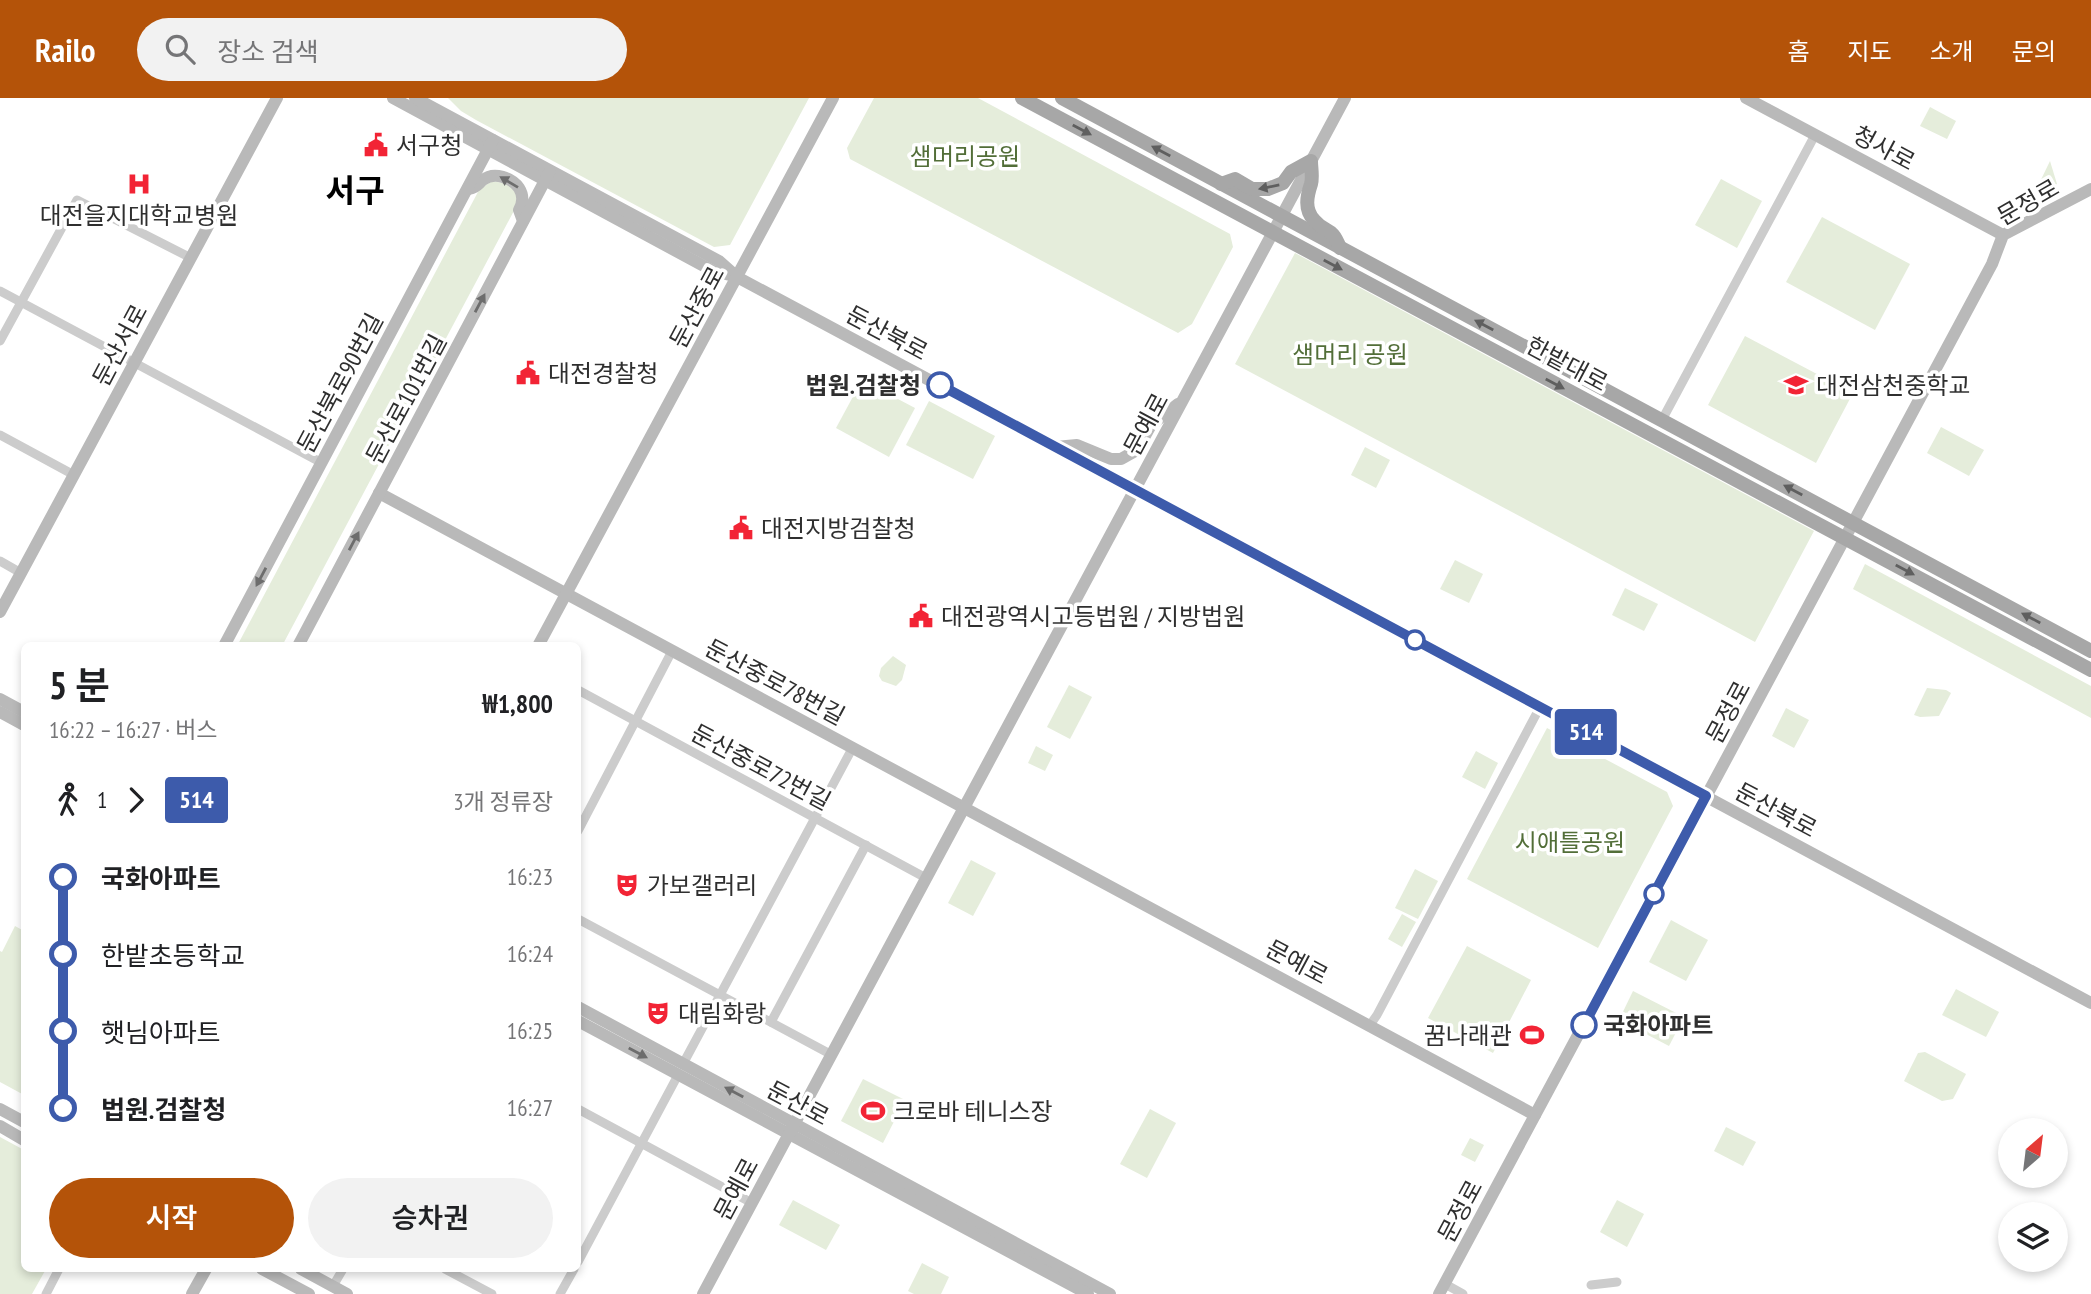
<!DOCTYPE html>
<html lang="ko">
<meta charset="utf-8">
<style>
:root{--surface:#fff;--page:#f2f2f2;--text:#202124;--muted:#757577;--accent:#b45309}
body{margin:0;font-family:"PT Sans Narrow","Noto Sans KR",sans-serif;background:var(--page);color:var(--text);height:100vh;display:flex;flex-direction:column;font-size:26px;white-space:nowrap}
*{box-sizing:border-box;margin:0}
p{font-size:23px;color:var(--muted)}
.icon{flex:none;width:38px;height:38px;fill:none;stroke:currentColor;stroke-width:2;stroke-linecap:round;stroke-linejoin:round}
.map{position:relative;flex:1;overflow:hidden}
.drawer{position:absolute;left:21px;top:544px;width:560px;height:630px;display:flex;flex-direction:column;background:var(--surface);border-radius:10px;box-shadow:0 4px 10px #0003}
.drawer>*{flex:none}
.badge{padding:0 14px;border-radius:5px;font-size:24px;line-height:46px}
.needle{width:46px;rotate:28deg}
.fabs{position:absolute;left:1998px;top:1020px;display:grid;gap:14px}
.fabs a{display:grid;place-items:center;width:70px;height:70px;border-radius:50%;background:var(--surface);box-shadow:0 4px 10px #0003;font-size:35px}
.map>.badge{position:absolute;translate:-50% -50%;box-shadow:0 0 0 4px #fff}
.legs{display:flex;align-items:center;gap:10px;height:77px;padding:0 28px;font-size:23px}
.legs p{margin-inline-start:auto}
.headline{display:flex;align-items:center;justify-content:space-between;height:119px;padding:0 28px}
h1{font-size:38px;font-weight:600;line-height:52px}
.button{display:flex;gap:14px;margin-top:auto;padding:14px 28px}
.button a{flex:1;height:80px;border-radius:42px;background:var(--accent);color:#fff;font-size:28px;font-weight:600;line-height:80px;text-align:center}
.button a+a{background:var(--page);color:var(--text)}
ul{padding:0 28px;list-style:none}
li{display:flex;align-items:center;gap:24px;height:77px;font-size:26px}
li i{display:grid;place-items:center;width:10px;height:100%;margin:0 9px;background:currentColor}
li i::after{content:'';width:18px;height:18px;margin:-9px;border:5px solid;border-radius:50%;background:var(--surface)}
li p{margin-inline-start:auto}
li:first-child i{background:linear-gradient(#0000 50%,currentColor 0)}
li:last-child i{background:linear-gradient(currentColor 50%,#0000 0)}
header{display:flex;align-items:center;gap:42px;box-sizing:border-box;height:98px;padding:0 35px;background:var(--accent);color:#fff}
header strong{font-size:33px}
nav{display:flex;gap:38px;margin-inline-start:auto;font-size:24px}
.search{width:490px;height:63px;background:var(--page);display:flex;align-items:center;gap:18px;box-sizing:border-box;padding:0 24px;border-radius:38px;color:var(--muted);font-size:26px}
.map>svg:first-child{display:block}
.green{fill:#e5eddb}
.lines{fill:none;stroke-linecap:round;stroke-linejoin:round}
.street{stroke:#ccc;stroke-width:9}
.secondary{stroke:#b9b9b9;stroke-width:12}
.primary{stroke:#a7a7a7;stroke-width:14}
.oneway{fill:#5f5f5f}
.oneway2{fill:#6d6d6d}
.line-1-casing{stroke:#fff;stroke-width:16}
.line-1{stroke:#3d5bab;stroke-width:10}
.stop-1-dot{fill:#fff;stroke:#3d5bab;stroke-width:3.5}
.labels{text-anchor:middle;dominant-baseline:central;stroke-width:7;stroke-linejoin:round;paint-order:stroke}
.poi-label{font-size:24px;fill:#2f2f2f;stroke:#fff;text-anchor:start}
.street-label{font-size:24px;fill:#2f2f2f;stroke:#fff}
.park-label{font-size:24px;fill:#526e38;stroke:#fff}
.stop-label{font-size:24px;font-weight:bold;fill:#2f2f2f;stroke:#fff;text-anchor:end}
.district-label{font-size:32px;font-weight:bold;fill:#000;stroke:#fff}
</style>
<header>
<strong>Railo</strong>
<div class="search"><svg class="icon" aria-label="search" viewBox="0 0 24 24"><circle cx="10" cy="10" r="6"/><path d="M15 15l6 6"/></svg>장소 검색</div>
<nav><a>홈</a><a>지도</a><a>소개</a><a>문의</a></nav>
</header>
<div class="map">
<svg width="2091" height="1196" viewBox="0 0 2091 1196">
<rect width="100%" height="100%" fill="#fff"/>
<!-- green -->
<g class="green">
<polygon points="448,0 809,0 730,147 714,149 476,22 461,13"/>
<polygon points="874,0 978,0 1230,136 1233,149 1192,226 1178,235 850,61 847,50"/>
<polygon points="1930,9 1956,23 1947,41 1920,28"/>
<polygon points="2050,63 2057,86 2047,92 2035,94"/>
<polygon points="1721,81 1762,103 1737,150 1695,127"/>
<polygon points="492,83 508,86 518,98 516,109 282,548 237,548 479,92"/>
<polygon points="1822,119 1910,166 1875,232 1786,184"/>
<polygon points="1295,155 1814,433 1755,544 1235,266"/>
<polygon points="1745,238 1853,295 1816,365 1708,307"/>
<polygon points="862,282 915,310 889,359 836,330"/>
<polygon points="929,303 995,338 973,381 906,347"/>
<polygon points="1941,329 1984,352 1969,378 1927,355"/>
<polygon points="1365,349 1390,362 1376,390 1351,377"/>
<polygon points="1455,462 1483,476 1469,505 1440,491"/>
<polygon points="1865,466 2091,588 2091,620 1853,491"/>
<polygon points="1625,490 1658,506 1644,533 1612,517"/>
<polygon points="893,558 906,567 902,582 896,588 882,583 879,578 881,570"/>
<polygon points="1069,587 1092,599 1070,641 1047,629"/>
<polygon points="1927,590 1946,592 1951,595 1939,618 1920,619 1914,617"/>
<polygon points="1786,610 1809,622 1794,650 1772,638"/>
<polygon points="1547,630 1667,694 1673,708 1598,850 1467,781"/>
<polygon points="1036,648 1053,657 1045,673 1028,665"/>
<polygon points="1476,653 1498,665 1485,691 1462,679"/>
<polygon points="971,762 996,775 973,818 948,805"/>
<polygon points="1415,771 1438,783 1418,821 1395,810"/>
<polygon points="1402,816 1416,824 1402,849 1388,841"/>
<polygon points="1671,822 1708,842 1686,883 1649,864"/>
<polygon points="15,828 24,833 24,997 0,984 0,853 2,854"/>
<polygon points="1467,848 1531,882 1493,955 1428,920"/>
<polygon points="1956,891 1999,914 1986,939 1942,917"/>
<polygon points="1633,893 1684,919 1669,948 1619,922"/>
<polygon points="1925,954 1966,976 1953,1001 1942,1003 1904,983 1918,955"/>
<polygon points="863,981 905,1002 883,1045 841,1023"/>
<polygon points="1150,1011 1176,1025 1147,1080 1120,1066"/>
<polygon points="1726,1029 1756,1044 1743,1068 1714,1053"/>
<polygon points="0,1039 24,1052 24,1171 46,1171 32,1196 0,1196"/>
<polygon points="1470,1040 1484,1047 1475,1064 1461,1057"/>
<polygon points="793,1102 840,1127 826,1152 779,1127"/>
<polygon points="1617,1102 1644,1116 1627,1149 1600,1134"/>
<polygon points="922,1165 949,1179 941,1196 914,1196 908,1193"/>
</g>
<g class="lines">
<!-- street -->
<g class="street">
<polyline points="0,193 322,365"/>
<polyline points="0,243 77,102 191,160"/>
<polyline points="1662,322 1815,37"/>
<polyline points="0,337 74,377"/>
<polyline points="0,463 21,475"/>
<polyline points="578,592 926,780"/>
<polyline points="578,733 672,553"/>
<polyline points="578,821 832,957"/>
<polyline points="771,924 866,747"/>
<polyline points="1370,927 1377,917 1540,609"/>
<polyline points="683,966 853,649"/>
<polyline points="578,1011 752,1105"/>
<polyline points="578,1164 678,977"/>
<polyline points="445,1171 492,1196"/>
<polyline points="1445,1186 1463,1196"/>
<polyline points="1591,1187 1617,1184"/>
<polyline points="333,1188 343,1171"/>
<polyline points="46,1196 59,1171"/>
<polyline points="560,1196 574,1171"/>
</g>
<!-- secondary -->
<g class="secondary">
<polyline points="393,0 713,173 734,178"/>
<polyline points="415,0 719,163 737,179 2091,905"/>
<polyline points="1746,0 2003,137"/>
<path d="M469 91C477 89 477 87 483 82 494 73 512 80 519 90 524 98 523 105 519 112L523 123"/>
<polyline points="1056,349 1077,347 1111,361 1121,361 1137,352 1151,327 1178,306"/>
<polyline points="379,395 1535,1017"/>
<polyline points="0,514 277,0"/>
<polyline points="224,548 493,42"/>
<polyline points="298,548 550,73"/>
<polyline points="538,548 833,0"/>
<polyline points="0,601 24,614"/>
<polyline points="0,614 24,627"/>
<polyline points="578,909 1110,1196"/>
<polyline points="578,923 1088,1196"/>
<polyline points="0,1011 24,1024"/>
<polyline points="0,1028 24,1042"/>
<polyline points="262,1171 309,1196"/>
<polyline points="301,1171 347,1196"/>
<polyline points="192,1196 206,1171"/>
<polyline points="703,1196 1345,0"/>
<polyline points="1439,1196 1992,166 2003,137 2091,91"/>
</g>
<!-- primary -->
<g class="primary">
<polyline points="1022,0 2091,572"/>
<polyline points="1062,0 2091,553"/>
<path d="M1221 86 1235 81 1252 91H1268L1283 85 1291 74 1311 63C1311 70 1313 79 1311 86 1307 98 1304 111 1314 122 1327 137 1331 127 1340 150"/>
</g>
</g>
<!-- one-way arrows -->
<defs><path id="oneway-solid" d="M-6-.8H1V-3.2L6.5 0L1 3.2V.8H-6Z" transform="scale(1.75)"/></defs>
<g class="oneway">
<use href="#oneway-solid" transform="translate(1082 32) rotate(28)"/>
<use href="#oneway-solid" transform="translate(1161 53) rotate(-152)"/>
<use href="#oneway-solid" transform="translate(1269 89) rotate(169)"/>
<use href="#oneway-solid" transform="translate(1333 167) rotate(28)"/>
<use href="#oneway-solid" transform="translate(1484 227) rotate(-152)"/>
<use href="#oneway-solid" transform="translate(1555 286) rotate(28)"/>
<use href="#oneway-solid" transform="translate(1793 392) rotate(-152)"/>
<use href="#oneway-solid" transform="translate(1905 472) rotate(28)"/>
<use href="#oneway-solid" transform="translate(2031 520) rotate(-152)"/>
</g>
<g class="oneway2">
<use href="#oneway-solid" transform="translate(509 84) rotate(-149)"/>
<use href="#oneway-solid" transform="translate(480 205) rotate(-62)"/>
<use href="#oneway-solid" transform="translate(354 443) rotate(-62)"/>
<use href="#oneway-solid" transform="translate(261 479) rotate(118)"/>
<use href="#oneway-solid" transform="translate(638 955) rotate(28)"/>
<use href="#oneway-solid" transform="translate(734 994) rotate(-152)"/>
</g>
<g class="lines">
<!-- line-1 casing -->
<g class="line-1-casing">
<polyline id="line-1" points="940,287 1706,698 1584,927"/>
</g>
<!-- line-1 -->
<use href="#line-1" class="line-1"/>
</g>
<!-- icons -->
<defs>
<g id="civic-bare" transform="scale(1.89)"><path d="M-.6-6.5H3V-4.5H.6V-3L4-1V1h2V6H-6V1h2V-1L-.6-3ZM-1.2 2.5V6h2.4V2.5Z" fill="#f22435" stroke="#fff" stroke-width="2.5" paint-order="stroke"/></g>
<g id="hospital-bare" transform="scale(1.89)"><path d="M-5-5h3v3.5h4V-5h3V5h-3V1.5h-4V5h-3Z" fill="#f22435" stroke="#fff" stroke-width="2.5" paint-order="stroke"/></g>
<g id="school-bare" transform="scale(1.89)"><path d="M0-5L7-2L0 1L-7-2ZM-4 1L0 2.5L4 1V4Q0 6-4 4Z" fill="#f22435" stroke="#fff" stroke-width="2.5" paint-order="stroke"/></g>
<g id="theatre-bare" transform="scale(1.89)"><path d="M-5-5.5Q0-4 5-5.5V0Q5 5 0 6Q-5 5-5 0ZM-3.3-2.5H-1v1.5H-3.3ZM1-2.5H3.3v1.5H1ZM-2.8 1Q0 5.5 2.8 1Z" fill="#f22435" stroke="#fff" stroke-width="2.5" paint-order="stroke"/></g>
<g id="stadium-bare" transform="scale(1.89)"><path d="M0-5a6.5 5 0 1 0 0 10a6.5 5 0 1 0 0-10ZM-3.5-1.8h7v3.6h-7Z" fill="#f22435" stroke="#fff" stroke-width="2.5" paint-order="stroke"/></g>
</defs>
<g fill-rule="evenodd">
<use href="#civic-bare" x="376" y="47"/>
<use href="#hospital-bare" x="139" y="86"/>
<use href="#civic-bare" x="528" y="275"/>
<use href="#school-bare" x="1796" y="287"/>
<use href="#civic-bare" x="741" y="430"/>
<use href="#civic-bare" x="921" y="518"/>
<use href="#theatre-bare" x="627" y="787"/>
<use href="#theatre-bare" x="658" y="915"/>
<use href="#stadium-bare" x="1532" y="937"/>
<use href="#stadium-bare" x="873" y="1013"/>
</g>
<!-- markers -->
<g class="stop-1-dot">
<circle cx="940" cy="287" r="12"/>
<circle cx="1415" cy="542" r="9"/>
<circle cx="1654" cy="796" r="9"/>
<circle cx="1584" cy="927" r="12"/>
</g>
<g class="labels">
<!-- poi labels -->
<g class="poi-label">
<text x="396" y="47">서구청</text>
<text x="139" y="117" text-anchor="middle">대전을지대학교병원</text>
<text x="548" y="275">대전경찰청</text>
<text x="1816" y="287">대전삼천중학교</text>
<text x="761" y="430">대전지방검찰청</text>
<text x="941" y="518">대전광역시고등법원 / 지방법원</text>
<text x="647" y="787">가보갤러리</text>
<text x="678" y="915">대림화랑</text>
<text x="1512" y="937" text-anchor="end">꿈나래관</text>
<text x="893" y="1013">크로바 테니스장</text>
</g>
<!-- street labels -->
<g class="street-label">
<text transform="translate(1884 50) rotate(28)">청사로</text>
<text transform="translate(2028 104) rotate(-30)">문정로</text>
<text transform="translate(697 209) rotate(-62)">둔산중로</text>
<text transform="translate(887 235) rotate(28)">둔산북로</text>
<text transform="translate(120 247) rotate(-62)">둔산서로</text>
<text transform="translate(1567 266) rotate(28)">한밭대로</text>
<text transform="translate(340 285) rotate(-62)">둔산북로90번길</text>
<text transform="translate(406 301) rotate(-62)">둔산로101번길</text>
<text transform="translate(1146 326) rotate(-62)">문예로</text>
<text transform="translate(775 584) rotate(28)">둔산중로78번길</text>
<text transform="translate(1728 614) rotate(-62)">문정로</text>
<text transform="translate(761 669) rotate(28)">둔산중로72번길</text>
<text transform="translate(1776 712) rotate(28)">둔산북로</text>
<text transform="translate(1297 864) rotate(28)">문예로</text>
<text transform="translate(798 1005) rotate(28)">둔산로</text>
<text transform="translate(736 1091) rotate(-62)">문예로</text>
<text transform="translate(1460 1113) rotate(-62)">문정로</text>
</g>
<!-- park labels -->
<g class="park-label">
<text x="965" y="58">샘머리공원</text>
<text x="1350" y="256">샘머리 공원</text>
<text x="1570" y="744">시애틀공원</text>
</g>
<!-- stop labels -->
<g class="stop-label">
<text x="921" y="287">법원.검찰청</text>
<text x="1603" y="927" text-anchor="start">국화아파트</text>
</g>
<!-- district labels -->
<g class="district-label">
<text x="355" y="92">서구</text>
</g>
</g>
</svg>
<div class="fabs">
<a><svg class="needle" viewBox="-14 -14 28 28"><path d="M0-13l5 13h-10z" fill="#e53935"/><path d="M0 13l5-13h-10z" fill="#757577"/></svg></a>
<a><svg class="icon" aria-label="layers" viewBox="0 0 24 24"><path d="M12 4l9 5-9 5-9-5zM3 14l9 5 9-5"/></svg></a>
</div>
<b class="badge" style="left:1586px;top:634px;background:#3d5bab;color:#fff">514</b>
<section class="drawer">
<div class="headline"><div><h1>5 분</h1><p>16:22 – 16:27 · 버스</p></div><b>₩1,800</b></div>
<div class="legs"><svg class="icon" aria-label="walk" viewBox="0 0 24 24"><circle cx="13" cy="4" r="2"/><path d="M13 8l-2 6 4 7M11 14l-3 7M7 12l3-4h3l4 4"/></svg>1<svg class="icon" aria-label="forward" viewBox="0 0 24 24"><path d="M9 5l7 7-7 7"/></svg><b class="badge" style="background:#3d5bab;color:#fff">514</b><p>3개 정류장</p></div>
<ul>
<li><i style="color:#3d5bab"></i><b>국화아파트</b><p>16:23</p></li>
<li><i style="color:#3d5bab"></i><span>한밭초등학교</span><p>16:24</p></li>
<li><i style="color:#3d5bab"></i><span>햇님아파트</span><p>16:25</p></li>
<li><i style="color:#3d5bab"></i><b>법원.검찰청</b><p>16:27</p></li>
</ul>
<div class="button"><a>시작</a><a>승차권</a></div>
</section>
</div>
